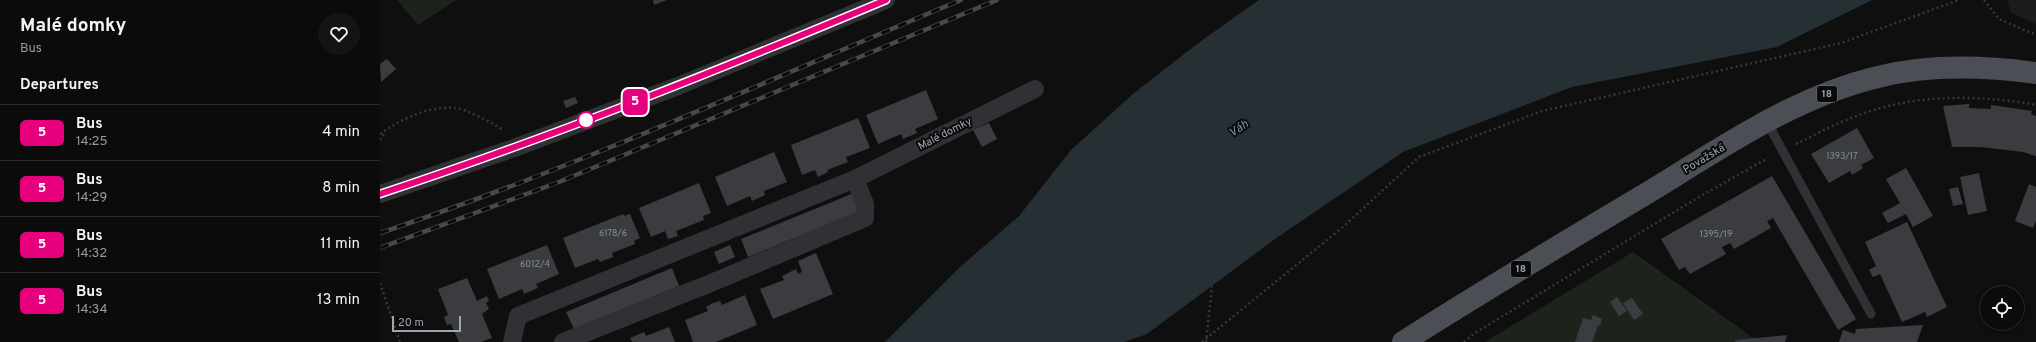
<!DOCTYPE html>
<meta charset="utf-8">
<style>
:root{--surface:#0b0b0c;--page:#141415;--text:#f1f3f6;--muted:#9a9b9d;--line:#2b2b2d}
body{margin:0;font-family:Overpass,sans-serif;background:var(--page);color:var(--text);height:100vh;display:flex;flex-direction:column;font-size:15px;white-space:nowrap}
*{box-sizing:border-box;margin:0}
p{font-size:13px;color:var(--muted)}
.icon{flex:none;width:22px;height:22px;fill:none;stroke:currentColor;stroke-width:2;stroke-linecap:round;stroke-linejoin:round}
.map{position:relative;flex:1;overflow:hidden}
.drawer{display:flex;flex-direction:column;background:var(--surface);width:380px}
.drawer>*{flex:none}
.badge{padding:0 8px;border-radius:6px;font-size:14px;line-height:26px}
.fabs{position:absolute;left:1600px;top:286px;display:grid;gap:8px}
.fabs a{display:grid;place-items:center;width:44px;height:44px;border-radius:50%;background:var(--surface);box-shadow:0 2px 6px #0003,0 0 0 1px var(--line);font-size:20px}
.scale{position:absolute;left:12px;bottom:10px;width:69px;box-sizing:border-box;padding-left:4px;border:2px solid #9fa6b2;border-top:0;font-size:11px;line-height:14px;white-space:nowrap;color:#9fa6b2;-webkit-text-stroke:3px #0a0a0b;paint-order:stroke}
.map>.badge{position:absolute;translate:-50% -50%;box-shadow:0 0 0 2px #fff}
h2{padding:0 20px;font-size:15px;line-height:36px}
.round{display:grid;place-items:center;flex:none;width:42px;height:42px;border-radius:21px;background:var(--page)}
.summary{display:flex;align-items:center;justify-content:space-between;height:68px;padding:0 20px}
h1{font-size:19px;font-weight:700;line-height:30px}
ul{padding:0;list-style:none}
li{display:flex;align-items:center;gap:12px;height:56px;padding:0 20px;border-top:1px solid var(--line)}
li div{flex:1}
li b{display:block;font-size:15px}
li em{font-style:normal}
li .badge{min-width:44px;font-weight:700;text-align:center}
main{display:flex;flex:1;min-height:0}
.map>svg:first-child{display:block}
.built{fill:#1b1b1d}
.green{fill:#1b231b}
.water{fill:#252f34}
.building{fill:#3b3c40}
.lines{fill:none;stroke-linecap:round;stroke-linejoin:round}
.path{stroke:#35383c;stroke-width:2.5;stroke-dasharray:2 3;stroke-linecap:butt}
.lane{stroke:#2f3135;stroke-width:9}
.street{stroke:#2f3135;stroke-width:18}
.primary{stroke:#4b4e54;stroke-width:22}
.rail-casing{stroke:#46494e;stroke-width:4.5}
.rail{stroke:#0a0a0b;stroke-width:3;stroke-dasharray:9;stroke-linecap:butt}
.line-casing{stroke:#fff;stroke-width:9}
.line{stroke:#e6007e;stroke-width:6}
.stop-dot{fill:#fff;stroke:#e6007e;stroke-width:2}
.labels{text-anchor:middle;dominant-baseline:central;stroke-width:4;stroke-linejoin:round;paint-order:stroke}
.number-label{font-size:9px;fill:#868c96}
.shield{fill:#0a0a0b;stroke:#727780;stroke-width:1}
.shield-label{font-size:10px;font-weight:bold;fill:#9fa6b2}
.street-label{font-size:11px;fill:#9fa6b2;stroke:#0a0a0b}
.water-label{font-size:12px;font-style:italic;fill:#7299b0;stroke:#0a0a0b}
</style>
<main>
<section class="drawer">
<div class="summary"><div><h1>Malé domky</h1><p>Bus</p></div><a class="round"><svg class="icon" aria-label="heart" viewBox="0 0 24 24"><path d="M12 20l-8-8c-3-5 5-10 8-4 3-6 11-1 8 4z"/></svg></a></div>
<h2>Departures</h2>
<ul>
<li><span class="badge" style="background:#e6007e;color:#fff">5</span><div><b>Bus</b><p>14:25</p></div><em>4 min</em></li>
<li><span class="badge" style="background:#e6007e;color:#fff">5</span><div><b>Bus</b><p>14:29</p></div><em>8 min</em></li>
<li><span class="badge" style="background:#e6007e;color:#fff">5</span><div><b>Bus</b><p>14:32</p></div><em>11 min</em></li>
<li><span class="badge" style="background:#e6007e;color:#fff">5</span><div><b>Bus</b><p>14:34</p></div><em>13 min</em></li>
</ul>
</section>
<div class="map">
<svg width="1656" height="342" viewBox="0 0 1656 342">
<rect width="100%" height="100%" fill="#0f0f10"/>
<!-- built -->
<polygon class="built" points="1627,0 1656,0 1656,24 1631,13"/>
<!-- green -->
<g class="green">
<polygon points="17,0 76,0 38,25"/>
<polygon points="1253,252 1379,342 1105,342"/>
</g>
<!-- water -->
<polygon class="water" points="879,0 1492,0 1397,47 1192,87 1023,152 895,239 767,334 744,342 505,342 579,268 639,216 691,150 754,93 821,41"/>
<!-- building -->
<g class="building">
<polygon points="273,0 287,0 274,5"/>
<polygon points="7,59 16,69 1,82 0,64"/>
<polygon points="546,90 558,119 535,129 537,133 523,139 521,134 498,144 486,115"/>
<polygon points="195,97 198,103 186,108 183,101"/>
<polygon points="1589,104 1589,108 1611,109 1611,105 1652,111 1651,114 1656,116 1656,156 1643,152 1601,147 1572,147 1563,106"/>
<polygon points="478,118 490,148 466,157 468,162 447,170 448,172 438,177 435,170 422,175 411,145"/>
<polygon points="609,123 617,139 602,147 593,130"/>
<polygon points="1477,128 1494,158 1481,165 1483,168 1472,175 1470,171 1449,183 1431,154"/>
<polygon points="394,152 407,182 384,191 385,195 372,201 370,196 347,206 335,177"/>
<polygon points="1526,168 1553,216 1533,227 1526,214 1508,223 1502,213 1520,203 1506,179"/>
<polygon points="1599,173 1607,211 1588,215 1580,177"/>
<polygon points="1392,176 1476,319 1458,330 1393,218 1387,221 1391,228 1354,249 1350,243 1342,247 1346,254 1310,274 1305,267 1299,270 1281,239"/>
<polygon points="319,183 331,213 323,216 324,220 296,231 298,236 288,239 285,231 271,237 259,208"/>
<polygon points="1649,184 1656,187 1656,221 1653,228 1635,221"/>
<polygon points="1578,187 1583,204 1573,206 1569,189"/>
<polygon points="474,193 481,211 368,257 361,239"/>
<polygon points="243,214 244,216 250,214 260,238 254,241 255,244 232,253 233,257 220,262 218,259 195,268 183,238"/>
<polygon points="1527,222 1567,307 1547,317 1545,312 1522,322 1500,274 1493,277 1489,270 1496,266 1485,242"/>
<polygon points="167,245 179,274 156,284 158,288 144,294 142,289 119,299 107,269"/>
<polygon points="350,245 355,257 339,264 334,252"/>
<polygon points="436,253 453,294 393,319 380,289 404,280 402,276 416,269 418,274 422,272 418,261"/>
<polygon points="292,268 299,286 194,329 186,312"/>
<polygon points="87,278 97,301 107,296 109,301 106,303 109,309 102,314 112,338 101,342 79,342 71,324 67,325 64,317 68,315 58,289"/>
<polygon points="365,295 377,325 336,342 313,342 305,320 328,311 326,307 333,303 340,301 342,305"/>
<polygon points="1237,297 1247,311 1239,316 1230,302"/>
<polygon points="1252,298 1263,314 1254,320 1243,303"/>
<polygon points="1213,315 1222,319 1220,326 1218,325 1212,342 1195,342 1203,318 1211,320"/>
<polygon points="1543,325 1537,342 1459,342 1463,330 1475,334 1476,329"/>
<polygon points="289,327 295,342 252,342 250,338 264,332 266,336"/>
<polygon points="1407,335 1405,342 1355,342 1356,340"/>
</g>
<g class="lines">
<!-- path -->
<g class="path">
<polyline points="1604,0 1619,19 1656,35"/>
<path d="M0 134C19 120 50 105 75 108 84 108 115 124 123 130"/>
<polyline points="0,140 5,132"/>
<path d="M1416 144C1435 135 1454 124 1474 117 1530 94 1597 94 1656 105"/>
<polyline points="0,283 20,342"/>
<polyline points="822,342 964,226 1039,157 1162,111 1461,43 1579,0"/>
<polyline points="826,342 832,286"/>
<polyline points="1084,342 1095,333 1319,197 1388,158"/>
</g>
<!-- lane -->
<polyline class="lane" points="1387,122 1491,314"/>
<!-- street -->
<g class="street">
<polyline points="0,194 134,148 298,86 506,0"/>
<polyline points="132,342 138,316 475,179 655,89"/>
<polyline points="183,342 331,283 485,218 485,204 475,179"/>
</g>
<!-- primary -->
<path class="primary" d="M1023 342C1106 289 1190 239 1274 189 1344 146 1417 96 1498 77 1549 64 1604 66 1656 73"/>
<!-- rail casing -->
<g class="rail-casing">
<g id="rail">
<path d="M0 233C198 167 388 80 581 0"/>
<polyline points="0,248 179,182 617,0"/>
</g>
</g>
<!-- rail -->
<use href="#rail" class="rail"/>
</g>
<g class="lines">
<!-- line casing -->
<g class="line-casing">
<path id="line" d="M0 194C172 137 339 70 506 0"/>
</g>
<!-- line -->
<use href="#line" class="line"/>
</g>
<!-- markers -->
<circle class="stop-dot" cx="206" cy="120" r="8"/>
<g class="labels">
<!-- number labels -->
<g class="number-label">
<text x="1462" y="156">1393/17</text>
<text x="233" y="233">6178/6</text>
<text x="1336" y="234">1395/19</text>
<text x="155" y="264">6012/4</text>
</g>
<!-- shield labels -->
<g class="shield">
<rect x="1437" y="86" width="20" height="16" rx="3"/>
<rect x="1131" y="261" width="20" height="16" rx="3"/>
</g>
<g class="shield-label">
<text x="1447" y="94">18</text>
<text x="1141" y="269">18</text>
</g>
<!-- street labels -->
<g class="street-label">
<text transform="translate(565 134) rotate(-27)">Malé domky</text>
<text transform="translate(1324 159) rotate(-31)">Považská</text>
</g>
<!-- water labels -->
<g class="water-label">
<text transform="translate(859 129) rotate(-34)">Váh</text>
</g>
</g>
</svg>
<div class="fabs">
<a><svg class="icon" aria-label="locate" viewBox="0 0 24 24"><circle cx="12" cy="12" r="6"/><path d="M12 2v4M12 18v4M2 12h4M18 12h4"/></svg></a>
</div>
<div class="scale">20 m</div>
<b class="badge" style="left:255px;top:102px;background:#e6007e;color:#fff">5</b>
</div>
</main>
